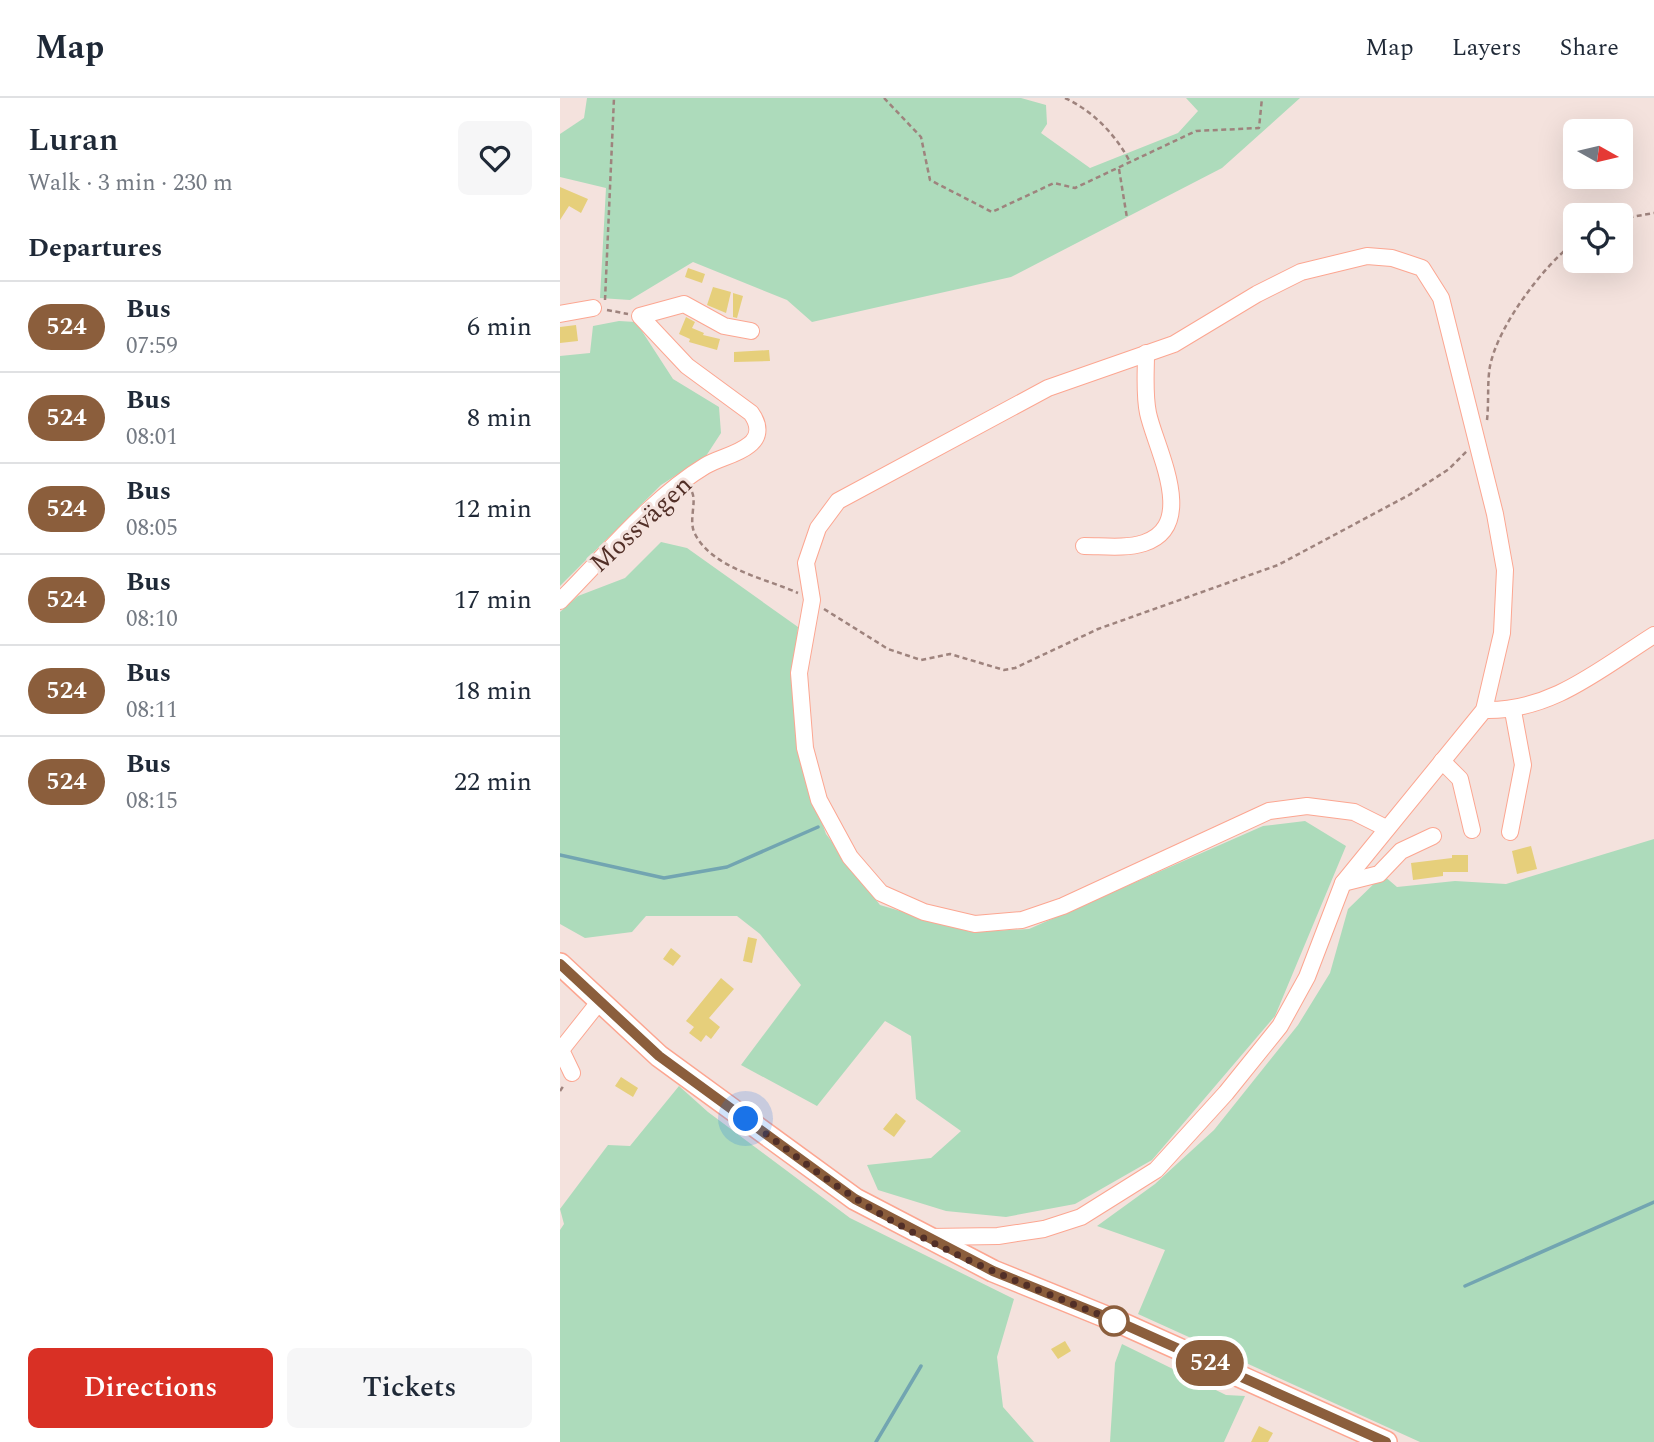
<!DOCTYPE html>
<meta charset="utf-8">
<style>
:root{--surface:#fff;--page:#f6f6f7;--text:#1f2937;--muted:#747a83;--line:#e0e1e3;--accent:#d93025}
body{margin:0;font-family:Spectral,serif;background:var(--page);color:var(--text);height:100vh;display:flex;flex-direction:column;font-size:26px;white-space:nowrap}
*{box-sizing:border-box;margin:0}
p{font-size:23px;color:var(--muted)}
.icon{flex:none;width:38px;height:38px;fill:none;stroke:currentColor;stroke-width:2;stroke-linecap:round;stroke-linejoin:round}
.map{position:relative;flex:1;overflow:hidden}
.sheet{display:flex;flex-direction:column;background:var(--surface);width:560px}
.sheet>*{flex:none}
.badge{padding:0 14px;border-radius:23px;font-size:24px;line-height:46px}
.needle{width:46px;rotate:98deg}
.controls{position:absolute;left:1003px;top:21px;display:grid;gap:14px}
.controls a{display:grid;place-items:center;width:70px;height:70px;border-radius:10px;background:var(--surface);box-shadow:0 7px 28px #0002;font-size:35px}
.you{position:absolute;width:35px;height:35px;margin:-18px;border:5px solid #fff;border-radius:50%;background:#1a73e8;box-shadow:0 0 0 10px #1a73e833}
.map>.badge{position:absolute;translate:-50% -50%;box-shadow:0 0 0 4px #fff}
h2{padding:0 28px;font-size:26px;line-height:63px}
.round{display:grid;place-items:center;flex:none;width:74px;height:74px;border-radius:10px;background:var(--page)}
.head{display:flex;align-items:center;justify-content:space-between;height:119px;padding:0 28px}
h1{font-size:33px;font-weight:600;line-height:52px}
.cta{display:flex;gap:14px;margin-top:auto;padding:14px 28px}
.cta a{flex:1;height:80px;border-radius:10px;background:var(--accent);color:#fff;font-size:28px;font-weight:600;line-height:80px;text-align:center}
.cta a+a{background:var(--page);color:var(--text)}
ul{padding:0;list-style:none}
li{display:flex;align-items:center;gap:21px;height:91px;padding:0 28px;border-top:2px solid var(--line)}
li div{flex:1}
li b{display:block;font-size:26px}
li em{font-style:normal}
li .badge{min-width:77px;font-weight:700;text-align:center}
header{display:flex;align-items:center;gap:42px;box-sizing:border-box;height:98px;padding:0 35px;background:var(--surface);border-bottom:2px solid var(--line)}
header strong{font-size:33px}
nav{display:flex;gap:38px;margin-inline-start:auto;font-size:24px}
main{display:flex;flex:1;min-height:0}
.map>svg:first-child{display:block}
.green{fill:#addbbb}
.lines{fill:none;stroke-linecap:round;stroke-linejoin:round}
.stream{stroke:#72a5b1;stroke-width:3.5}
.building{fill:#e6cf7b}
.minor-casing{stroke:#fca691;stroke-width:18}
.major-casing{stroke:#fca691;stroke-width:24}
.path{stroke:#9e837d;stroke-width:2.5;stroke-dasharray:5 3.5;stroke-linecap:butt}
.minor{stroke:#fff;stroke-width:16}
.major{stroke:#fff;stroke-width:21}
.line-casing{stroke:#fff;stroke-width:16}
.line{stroke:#8b5e3c;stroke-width:10}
.walk{stroke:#522f27;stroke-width:7;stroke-dasharray:0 12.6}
.stop-dot{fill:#fff;stroke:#8b5e3c;stroke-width:3.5}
.labels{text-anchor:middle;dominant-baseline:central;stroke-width:6;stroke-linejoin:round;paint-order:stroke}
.street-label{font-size:26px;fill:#522f27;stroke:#f4e2dd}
</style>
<header>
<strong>Map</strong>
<nav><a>Map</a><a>Layers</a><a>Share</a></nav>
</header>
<main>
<section class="sheet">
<div class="head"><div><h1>Luran</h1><p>Walk · 3 min · 230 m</p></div><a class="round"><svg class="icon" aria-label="heart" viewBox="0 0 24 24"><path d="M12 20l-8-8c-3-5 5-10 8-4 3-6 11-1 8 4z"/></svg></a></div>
<h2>Departures</h2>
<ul>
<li><span class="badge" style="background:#8b5e3c;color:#fff">524</span><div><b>Bus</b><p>07:59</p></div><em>6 min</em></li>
<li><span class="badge" style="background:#8b5e3c;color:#fff">524</span><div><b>Bus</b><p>08:01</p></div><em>8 min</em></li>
<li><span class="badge" style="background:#8b5e3c;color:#fff">524</span><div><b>Bus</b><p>08:05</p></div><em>12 min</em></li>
<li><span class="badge" style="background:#8b5e3c;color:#fff">524</span><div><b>Bus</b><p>08:10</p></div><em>17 min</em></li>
<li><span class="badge" style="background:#8b5e3c;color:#fff">524</span><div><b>Bus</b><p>08:11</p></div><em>18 min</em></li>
<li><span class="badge" style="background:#8b5e3c;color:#fff">524</span><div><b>Bus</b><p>08:15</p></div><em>22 min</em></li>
</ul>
<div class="cta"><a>Directions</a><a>Tickets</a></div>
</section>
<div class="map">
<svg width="1094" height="1344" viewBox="0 0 1094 1344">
<rect width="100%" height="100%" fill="#f4e2dd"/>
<!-- green -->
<g class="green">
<polygon points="27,0 461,0 486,7 487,26 481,35 530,70 618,35 638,13 626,0 740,0 662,70 451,179 252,224 227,202 133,164 70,202 40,200 46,90 0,79 0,36 24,20"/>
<polygon points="59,223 76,224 113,281 159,309 161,335 146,358 101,387 0,488 0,258 30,255 33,228"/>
<polygon points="101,444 127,450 238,529 232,589 239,659 266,736 320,807 411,834 469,831 703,728 745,723 786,748 715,918 592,1062 515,1106 446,1119 386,1113 318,1092 307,1067 371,1060 401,1033 356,1001 351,938 325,923 257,1008 181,967 241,887 200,836 177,818 86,818 72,834 25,840 0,826 0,514 18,498 65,480"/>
<polygon points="1094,741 1094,1344 860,1344 578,1216 605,1152 537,1128 595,1086 654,1032 738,927 770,875 788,811 823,777 837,789 895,783 946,786"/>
<polygon points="119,988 148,1014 290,1120 454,1201 437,1259 443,1309 474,1344 0,1344 0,1132 4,1126 0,1111 48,1047 70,1048"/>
<polygon points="562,1246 666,1297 685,1298 664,1344 550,1344 555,1265"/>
</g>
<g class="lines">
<!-- stream -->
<g class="stream">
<polyline points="0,757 104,780 167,769 258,729"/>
<polyline points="905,1188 1094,1104"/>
<polyline points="316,1344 361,1268"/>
</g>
</g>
<!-- building -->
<g class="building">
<polygon points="0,89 28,101 21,115 9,108 0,122"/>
<polygon points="128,170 145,176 142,185 125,179"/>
<polygon points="153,189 171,194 166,215 147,207"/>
<polygon points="173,195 183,198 177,220 173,219"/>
<polygon points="126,219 135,224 132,230 144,235 143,237 160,241 157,252 129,244 130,241 119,236"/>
<polygon points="16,227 18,243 0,245 0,229"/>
<polygon points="209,252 210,263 174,264 174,254"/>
<polygon points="971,748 977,771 957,776 952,753"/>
<polygon points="892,757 908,757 908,774 883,774 883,778 853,782 851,765 892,760"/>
<polygon points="188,839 197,841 192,865 183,863"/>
<polygon points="111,850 121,858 113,868 103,861"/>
<polygon points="161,880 174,891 149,920 160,929 151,941 146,937 141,944 129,935 134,929 126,923"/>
<polygon points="61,979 78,990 73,999 55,988"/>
<polygon points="336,1015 346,1023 334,1039 323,1031"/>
<polygon points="505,1243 511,1253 498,1261 491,1251"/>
<polygon points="699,1328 713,1335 708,1344 691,1344"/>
</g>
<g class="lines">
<!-- minor casing -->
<g class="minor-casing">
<g id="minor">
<polyline points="0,216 33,210"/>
<path d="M524 448C543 448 565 451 584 445 639 427 595 349 588 315 584 296 586 274 586 255"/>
<path d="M0 503C44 459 92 400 145 368 158 360 177 357 189 347 201 338 199 326 191 315L127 268 80 218 124 206 164 228 191 233"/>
<path d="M924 612C991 614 1040 571 1094 537"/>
<polyline points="882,663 900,681 912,732"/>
<polyline points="950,734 963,667 953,613"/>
<polyline points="783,785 819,776 841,753 873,738"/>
<polyline points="12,975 1,952 39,904"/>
<polyline points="370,1139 438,1138 484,1131 521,1119 596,1072 666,995 720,928 747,879 783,785 924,612 942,535 945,472 935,416 881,200 862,170 832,160 807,158 741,174 697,196 614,246 488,290 278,403 258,430 246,465 252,502 239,575 245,650 259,702 290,759 321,795 364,814 415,826 462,822 503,808 709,713 747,708 794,714 826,730"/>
</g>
</g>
<!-- major casing -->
<g class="major-casing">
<polyline id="major" points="0,866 99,958 295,1101 433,1173 561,1225 826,1344"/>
</g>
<!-- path -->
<g class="path">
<polyline points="324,0 361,39 370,82 432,114 494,85 515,90 636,33 699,30 702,0"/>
<path d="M505 0C533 13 556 37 570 64"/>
<polyline points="559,71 567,120"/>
<polyline points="1060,121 1094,115"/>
<polyline points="45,202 54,0"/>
<polyline points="47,212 68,216"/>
<path d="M927 322C929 305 927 285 930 268 938 228 983 168 1015 144"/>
<path d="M132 394C137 405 128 423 135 436 153 471 205 480 238 495"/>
<polyline points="264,511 328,551 361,562 390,556 444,572 455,570 538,531 718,467 849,397 889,371 907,353"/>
<polyline points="0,993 4,987"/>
</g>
<!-- minor -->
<use href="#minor" class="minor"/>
<!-- major -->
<use href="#major" class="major"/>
</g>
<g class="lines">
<!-- line casing -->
<g class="line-casing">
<polyline id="line" points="0,866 99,958 295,1101 433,1173 561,1225 826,1344"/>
</g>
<!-- line -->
<use href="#line" class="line"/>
<!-- walk -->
<path class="walk" d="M186 1021C222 1047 257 1076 295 1100 377 1154 470 1189 561 1225L554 1223"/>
</g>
<!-- markers -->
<circle class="stop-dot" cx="554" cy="1223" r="14"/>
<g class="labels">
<!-- street labels -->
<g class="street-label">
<text transform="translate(81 426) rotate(-43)">Mossvägen</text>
</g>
</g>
</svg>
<div class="controls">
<a><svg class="needle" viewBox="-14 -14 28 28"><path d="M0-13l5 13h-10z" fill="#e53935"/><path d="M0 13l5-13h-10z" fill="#747a83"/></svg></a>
<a><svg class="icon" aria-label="locate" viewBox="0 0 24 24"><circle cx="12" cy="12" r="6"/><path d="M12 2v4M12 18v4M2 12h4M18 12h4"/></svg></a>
</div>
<div class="you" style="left:186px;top:1021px"></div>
<b class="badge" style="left:650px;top:1265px;background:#8b5e3c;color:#fff">524</b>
</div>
</main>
